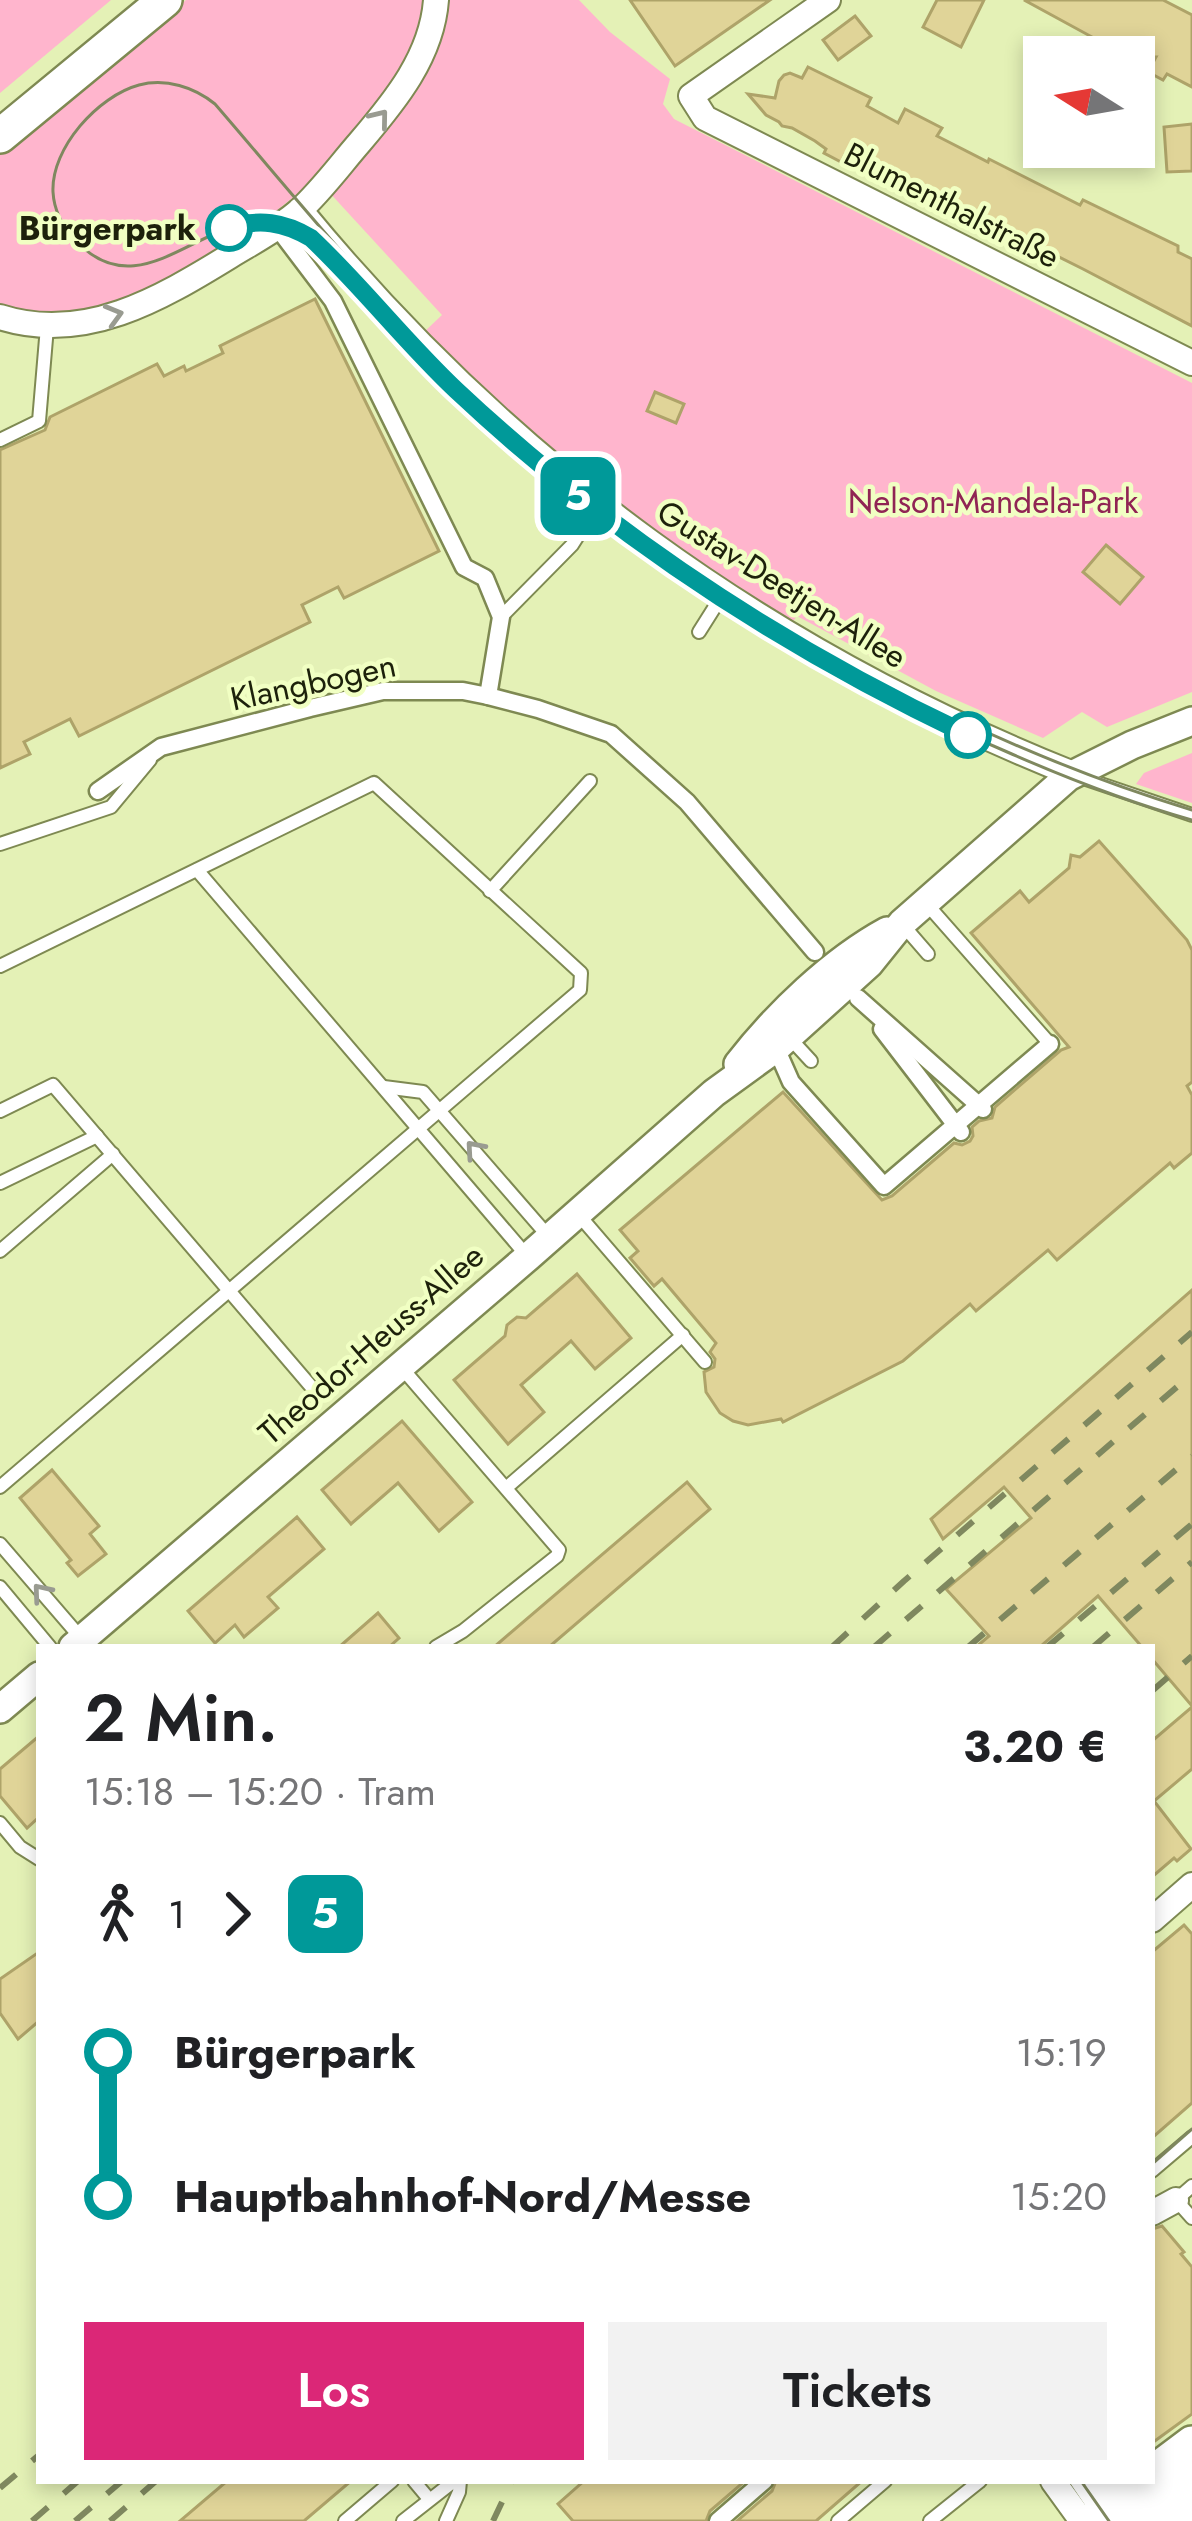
<!DOCTYPE html>
<html lang="de">
<meta charset="utf-8">
<style>
:root{--surface:#fff;--page:#f2f2f2;--text:#202124;--muted:#757577;--accent:#db2777}
body{margin:0;font-family:Jost,sans-serif;background:var(--page);color:var(--text);height:100vh;display:flex;flex-direction:column;font-size:45px;white-space:nowrap}
*{box-sizing:border-box;margin:0}
p{font-size:39px;color:var(--muted)}
.icon{flex:none;width:66px;height:66px;fill:none;stroke:currentColor;stroke-width:2;stroke-linecap:round;stroke-linejoin:round}
.map{position:relative;flex:1;overflow:hidden}
.panel{position:absolute;left:36px;top:1644px;width:1119px;height:840px;display:flex;flex-direction:column;background:var(--surface);border-radius:0px;box-shadow:0 6px 18px #0003}
.panel>*{flex:none}
.badge{padding:0 24px;border-radius:18px;font-size:42px;line-height:78px}
.needle{width:78px;rotate:281deg}
.tools{position:absolute;left:1023px;top:36px;display:grid;gap:24px}
.tools a{display:grid;place-items:center;width:132px;height:132px;border-radius:0px;background:var(--surface);box-shadow:0 6px 18px #0003;font-size:60px}
.map>.badge{position:absolute;translate:-50% -50%;box-shadow:0 0 0 6px #fff}
.legs{display:flex;align-items:center;gap:18px;height:132px;padding:0 48px;font-size:39px}
.legs p{margin-inline-start:auto}
.head{display:flex;align-items:center;justify-content:space-between;height:204px;padding:0 48px}
h1{font-size:66px;font-weight:600;line-height:90px}
.button{display:flex;gap:24px;margin-top:auto;padding:24px 48px}
.button a{flex:1;height:138px;border-radius:0px;background:var(--accent);color:#fff;font-size:48px;font-weight:600;line-height:138px;text-align:center}
.button a+a{background:var(--page);color:var(--text)}
ul{padding:0 48px;list-style:none}
li{display:flex;align-items:center;gap:42px;height:144px;font-size:45px}
li i{display:grid;place-items:center;width:18px;height:100%;margin:0 15px;background:currentColor}
li i::after{content:'';width:30px;height:30px;margin:-15px;border:9px solid;border-radius:50%;background:var(--surface)}
li p{margin-inline-start:auto}
li:first-child i{background:linear-gradient(#0000 50%,currentColor 0)}
li:last-child i{background:linear-gradient(currentColor 50%,#0000 0)}
.map>svg:first-child{display:block}
.green{fill:#ffb5cd}
.building{fill:#e0d498;stroke:#aea369;stroke-width:3}
.lines{fill:none;stroke-linecap:round;stroke-linejoin:round}
.service-casing{stroke:#7e8952;stroke-width:16}
.pedestrian-casing{stroke:#7e8952;stroke-width:21}
.minor-casing{stroke:#7e8952;stroke-width:28}
.tertiary-casing{stroke:#7e8952;stroke-width:32}
.secondary-casing{stroke:#7e8952;stroke-width:38}
.trunk-casing{stroke:#7e8952;stroke-width:44}
.service{stroke:#fff;stroke-width:12}
.pedestrian{stroke:#fff;stroke-width:16}
.minor{stroke:#fff;stroke-width:24}
.tertiary{stroke:#fff;stroke-width:27}
.secondary{stroke:#fff;stroke-width:33}
.trunk{stroke:#fff;stroke-width:39}
.tram{stroke:#7f885f;stroke-width:3}
.rail{stroke:#7f885f;stroke-width:6;stroke-dasharray:21 21;stroke-linecap:butt}
.oneway{stroke:#999b91}
.line-1-casing{stroke:#fff;stroke-width:27}
.line-1{stroke:#099;stroke-width:18}
.stop-1-dot{fill:#fff;stroke:#099;stroke-width:6}
.labels{text-anchor:middle;dominant-baseline:central;stroke-width:9;stroke-linejoin:round;paint-order:stroke}
.street-label{font-size:33px;fill:#1d210b;stroke:#f1ffc3}
.stop-label{font-size:33px;font-weight:bold;fill:#1d210b;stroke:#f1ffc3;text-anchor:end}
.park-label{font-size:33px;fill:#902454;stroke:#f1ffc3}
</style>
<div class="map">
<svg width="1192" height="2521" viewBox="0 0 1192 2521">
<rect width="100%" height="100%" fill="#e4f1b6"/>
<!-- green -->
<g class="green">
<polygon points="0,0 111,0 0,93"/>
<polygon points="186,0 427,0 417,47 376,112 305,188 247,234 148,293 58,318 0,309 0,153"/>
<polygon points="445,0 579,0 610,32 670,79 663,104 674,119 1192,383 1192,692 1107,727 1082,712 1043,738 936,691 797,616 791,624 686,555 560,458 422,334 442,315 328,191"/>
<polygon points="1192,753 1192,803 1136,784 1144,773"/>
</g>
<!-- building -->
<g class="building">
<polygon points="630,0 770,0 675,66"/>
<polygon points="937,0 984,0 961,47 923,27"/>
<polygon points="1024,0 1163,0 1192,15 1192,87 1167,74 1163,80 1148,72 1156,57 1110,57 1114,49"/>
<polygon points="855,16 871,36 838,60 823,40"/>
<polygon points="808,67 871,98 867,106 898,123 905,109 942,128 937,136 988,162 989,159 1080,205 1083,200 1178,246 1178,252 1192,259 1192,326 1083,269 1003,229 1002,232 957,211 845,154 841,162 824,153 826,149 815,141 792,128 782,126 779,122 766,115 748,94 775,98 779,81 784,75 790,73 802,78"/>
<polygon points="1192,124 1192,171 1167,172 1164,127"/>
<polygon points="315,299 439,551 344,598 338,587 302,605 310,622 79,736 70,719 24,742 30,754 0,768 0,450 45,430 50,417 157,364 164,376 184,366 186,371 223,353 220,346"/>
<polygon points="655,392 684,404 676,423 647,411"/>
<polygon points="1106,545 1143,577 1120,604 1083,572"/>
<polygon points="1099,841 1187,940 1192,950 1192,1082 1187,1086 1192,1095 1192,1153 1174,1168 1170,1163 1057,1260 1048,1250 976,1311 970,1304 903,1361 783,1422 781,1419 748,1425 733,1421 720,1413 706,1392 704,1372 714,1367 715,1359 710,1352 716,1343 662,1279 654,1286 630,1258 638,1251 620,1230 783,1092 882,1200 892,1196 954,1143 962,1145 970,1141 973,1136 972,1127 979,1121 992,1118 995,1107 1061,1050 1069,1047 971,933 1020,891 1029,902 1069,868 1071,855 1080,857"/>
<polygon points="577,1274 631,1338 595,1369 571,1341 521,1385 544,1412 508,1444 454,1380 505,1336 507,1325 517,1317 526,1318"/>
<polygon points="1192,1290 1192,1706 1152,1659 1152,1647 1142,1647 1098,1596 1040,1647 976,1647 989,1636 946,1589 1031,1518 1004,1487 943,1539 931,1519"/>
<polygon points="402,1421 472,1502 439,1531 398,1483 351,1524 322,1490"/>
<polygon points="52,1470 99,1526 90,1534 106,1554 78,1576 67,1563 71,1560 20,1498"/>
<polygon points="687,1482 710,1509 549,1647 494,1647"/>
<polygon points="297,1517 324,1549 268,1597 278,1608 244,1637 235,1625 215,1643 188,1611"/>
<polygon points="378,1613 399,1638 389,1647 339,1647"/>
<polygon points="1192,1707 1192,1769 1154,1801 1191,1849 1177,1861 1174,1858 1152,1877 1152,1741"/>
<polygon points="39,1736 39,1817 27,1828 0,1796 0,1769"/>
<polygon points="1184,1925 1192,1934 1192,2103 1152,2138 1152,1952"/>
<polygon points="39,1952 39,2021 18,2039 0,2013 0,1979"/>
<polygon points="1162,2226 1184,2252 1181,2254 1192,2267 1192,2414 1152,2443 1152,2229"/>
<polygon points="227,2481 351,2481 304,2521 180,2521"/>
<polygon points="584,2481 745,2481 710,2511 706,2521 573,2521 558,2504"/>
<polygon points="776,2481 862,2481 816,2521 737,2521 772,2491"/>
</g>
<g class="lines">
<!-- service casing -->
<g class="service-casing">
<g id="service">
<polyline points="0,440 39,421 47,327"/>
<polyline points="501,617 572,545 598,504"/>
<polyline points="699,632 723,594"/>
<polyline points="1080,777 1192,815"/>
<polyline points="0,844 111,807 150,760"/>
<polyline points="197,870 527,1256"/>
<polyline points="490,891 590,781"/>
<polyline points="925,902 1050,1044"/>
<polyline points="902,924 928,954"/>
<polyline points="0,966 374,783 581,973 580,990 0,1487"/>
<polyline points="787,1035 811,1061"/>
<polyline points="384,1087 423,1092 549,1237"/>
<polyline points="0,1111 53,1085 314,1390"/>
<polyline points="0,1183 97,1136"/>
<polyline points="578,1214 705,1362"/>
<polyline points="0,1251 113,1154"/>
<polyline points="401,1367 559,1550 557,1556 463,1631 436,1647"/>
<polyline points="506,1488 683,1335"/>
<polyline points="0,1544 81,1638"/>
<polyline points="0,1587 50,1647"/>
<polyline points="0,1823 20,1847 39,1859"/>
<polyline points="1152,2171 1192,2137"/>
<polyline points="1192,2186 1176,2200 1192,2218"/>
<polyline points="414,2481 429,2499"/>
<polyline points="1076,2481 1099,2515"/>
<polyline points="345,2521 392,2481"/>
<polyline points="403,2521 454,2481"/>
<polyline points="446,2521 459,2492 460,2481"/>
<polyline points="838,2521 885,2481"/>
<polyline points="930,2521 980,2481"/>
</g>
</g>
<!-- pedestrian casing -->
<g class="pedestrian-casing">
<g id="pedestrian">
<polyline points="277,227 333,301 464,567 485,578 501,617 488,696"/>
<polyline points="98,791 161,747 310,708 383,691 463,691 488,696 538,709 611,734 687,802 815,952"/>
<polyline points="858,998 983,1109"/>
<polyline points="882,1029 961,1132"/>
<polyline points="776,1048 791,1082 884,1186 1050,1044"/>
<polyline points="718,2521 764,2481"/>
</g>
</g>
<!-- minor casing -->
<g class="minor-casing">
<g id="minor">
<polyline points="828,0 691,96 705,118 1192,363"/>
<path d="M300 210C511 467 765 651 1073 774"/>
<path d="M0 317C84 344 160 299 230 256 253 242 278 229 299 211 321 191 340 165 360 142 395 101 432 56 436 0"/>
<polyline points="1152,1920 1192,1885"/>
<polyline points="1152,2213 1176,2200"/>
<polyline points="1053,2481 1082,2521"/>
<polyline points="1097,2481 1113,2504"/>
</g>
</g>
<!-- tertiary casing -->
<g class="tertiary-casing">
<g id="tertiary">
<path d="M738 1064C777 1014 832 961 887 931"/>
<polyline points="73,1647 528,1257 714,1093 776,1048 869,964 902,923 1068,777 1132,745 1192,721"/>
<polyline points="0,1709 39,1676"/>
</g>
</g>
<!-- secondary casing -->
<g class="secondary-casing">
<g id="secondary">
<polyline points="0,136 165,0"/>
<polyline points="1152,2473 1192,2443"/>
<polyline points="1091,2521 1142,2481"/>
</g>
</g>
<!-- trunk casing -->
<g class="trunk-casing">
<g id="trunk">
<polyline points="1131,2521 1192,2473"/>
<polyline points="1180,2521 1192,2512"/>
</g>
</g>
<!-- service -->
<use href="#service" class="service"/>
<!-- pedestrian -->
<use href="#pedestrian" class="pedestrian"/>
<!-- minor -->
<use href="#minor" class="minor"/>
<!-- tertiary -->
<use href="#tertiary" class="tertiary"/>
<!-- secondary -->
<use href="#secondary" class="secondary"/>
<!-- trunk -->
<use href="#trunk" class="trunk"/>
<!-- tram -->
<g class="tram">
<path d="M1192 810C933 731 657 570 463 381 374 295 296 198 215 104 194 87 166 78 139 85 98 96 51 148 53 192 54 210 62 226 75 240 140 310 200 216 268 222 301 225 320 246 341 270 526 477 749 642 1005 751 1066 778 1128 802 1192 820"/>
<polyline points="1152,2164 1192,2129"/>
<polyline points="1081,2481 1109,2521"/>
</g>
<!-- rail -->
<g class="rail">
<polyline points="832,1647 904,1581 1192,1332"/>
<polyline points="874,1647 1192,1374"/>
<polyline points="968,1647 1192,1456"/>
<polyline points="1047,1647 1192,1524"/>
<polyline points="1093,1647 1192,1562"/>
<polyline points="1152,1691 1192,1656"/>
<polyline points="0,2488 39,2455"/>
<polyline points="32,2521 78,2481"/>
<polyline points="75,2521 122,2481"/>
<polyline points="110,2521 156,2481"/>
<polyline points="493,2521 512,2481"/>
</g>
</g>
<!-- one-way arrows -->
<defs><path id="oneway-chevron" d="M-2-3.5L2.5 0L-2 3.5" fill="none" stroke-width="1.6" stroke-linecap="round" stroke-linejoin="round" transform="scale(3)"/></defs>
<g class="oneway">
<use href="#oneway-chevron" transform="translate(380 118) rotate(-51)"/>
<use href="#oneway-chevron" transform="translate(114 315) rotate(-16)"/>
<use href="#oneway-chevron" transform="translate(474 1149) rotate(-131)"/>
<use href="#oneway-chevron" transform="translate(41 1592) rotate(-130)"/>
</g>
<g class="lines">
<!-- line-1 casing -->
<g class="line-1-casing">
<path id="line-1" d="M229 228C259 218 284 222 311 238 362 286 405 342 456 390 608 533 780 646 968 735"/>
</g>
<!-- line-1 -->
<use href="#line-1" class="line-1"/>
</g>
<!-- markers -->
<g class="stop-1-dot">
<circle cx="229" cy="228" r="21"/>
<circle cx="968" cy="735" r="21"/>
</g>
<g class="labels">
<!-- street labels -->
<g class="street-label">
<text transform="translate(952 205) rotate(27)">Blumenthalstraße</text>
<text transform="translate(782 584) rotate(32)">Gustav-Deetjen-Allee</text>
<text transform="translate(313 682) rotate(-12)">Klangbogen</text>
<text transform="translate(371 1344) rotate(-41)">Theodor-Heuss-Allee</text>
</g>
<!-- stop labels -->
<g class="stop-label">
<text x="196" y="228">Bürgerpark</text>
</g>
<!-- park labels -->
<g class="park-label">
<text x="993" y="501">Nelson-Mandela-Park</text>
</g>
</g>
</svg>
<div class="tools">
<a><svg class="needle" viewBox="-14 -14 28 28"><path d="M0-13l5 13h-10z" fill="#e53935"/><path d="M0 13l5-13h-10z" fill="#757577"/></svg></a>
</div>
<b class="badge" style="left:578px;top:496px;background:#099;color:#fff">5</b>
<section class="panel">
<div class="head"><div><h1>2 Min.</h1><p>15:18 – 15:20 · Tram</p></div><b>3.20 €</b></div>
<div class="legs"><svg class="icon" aria-label="walk" viewBox="0 0 24 24"><circle cx="13" cy="4" r="2"/><path d="M13 8l-2 6 4 7M11 14l-3 7M7 12l3-4h3l4 4"/></svg>1<svg class="icon" aria-label="forward" viewBox="0 0 24 24"><path d="M9 5l7 7-7 7"/></svg><b class="badge" style="background:#099;color:#fff">5</b></div>
<ul>
<li><i style="color:#099"></i><b>Bürgerpark</b><p>15:19</p></li>
<li><i style="color:#099"></i><b>Hauptbahnhof-Nord/Messe</b><p>15:20</p></li>
</ul>
<div class="button"><a>Los</a><a>Tickets</a></div>
</section>
</div>
